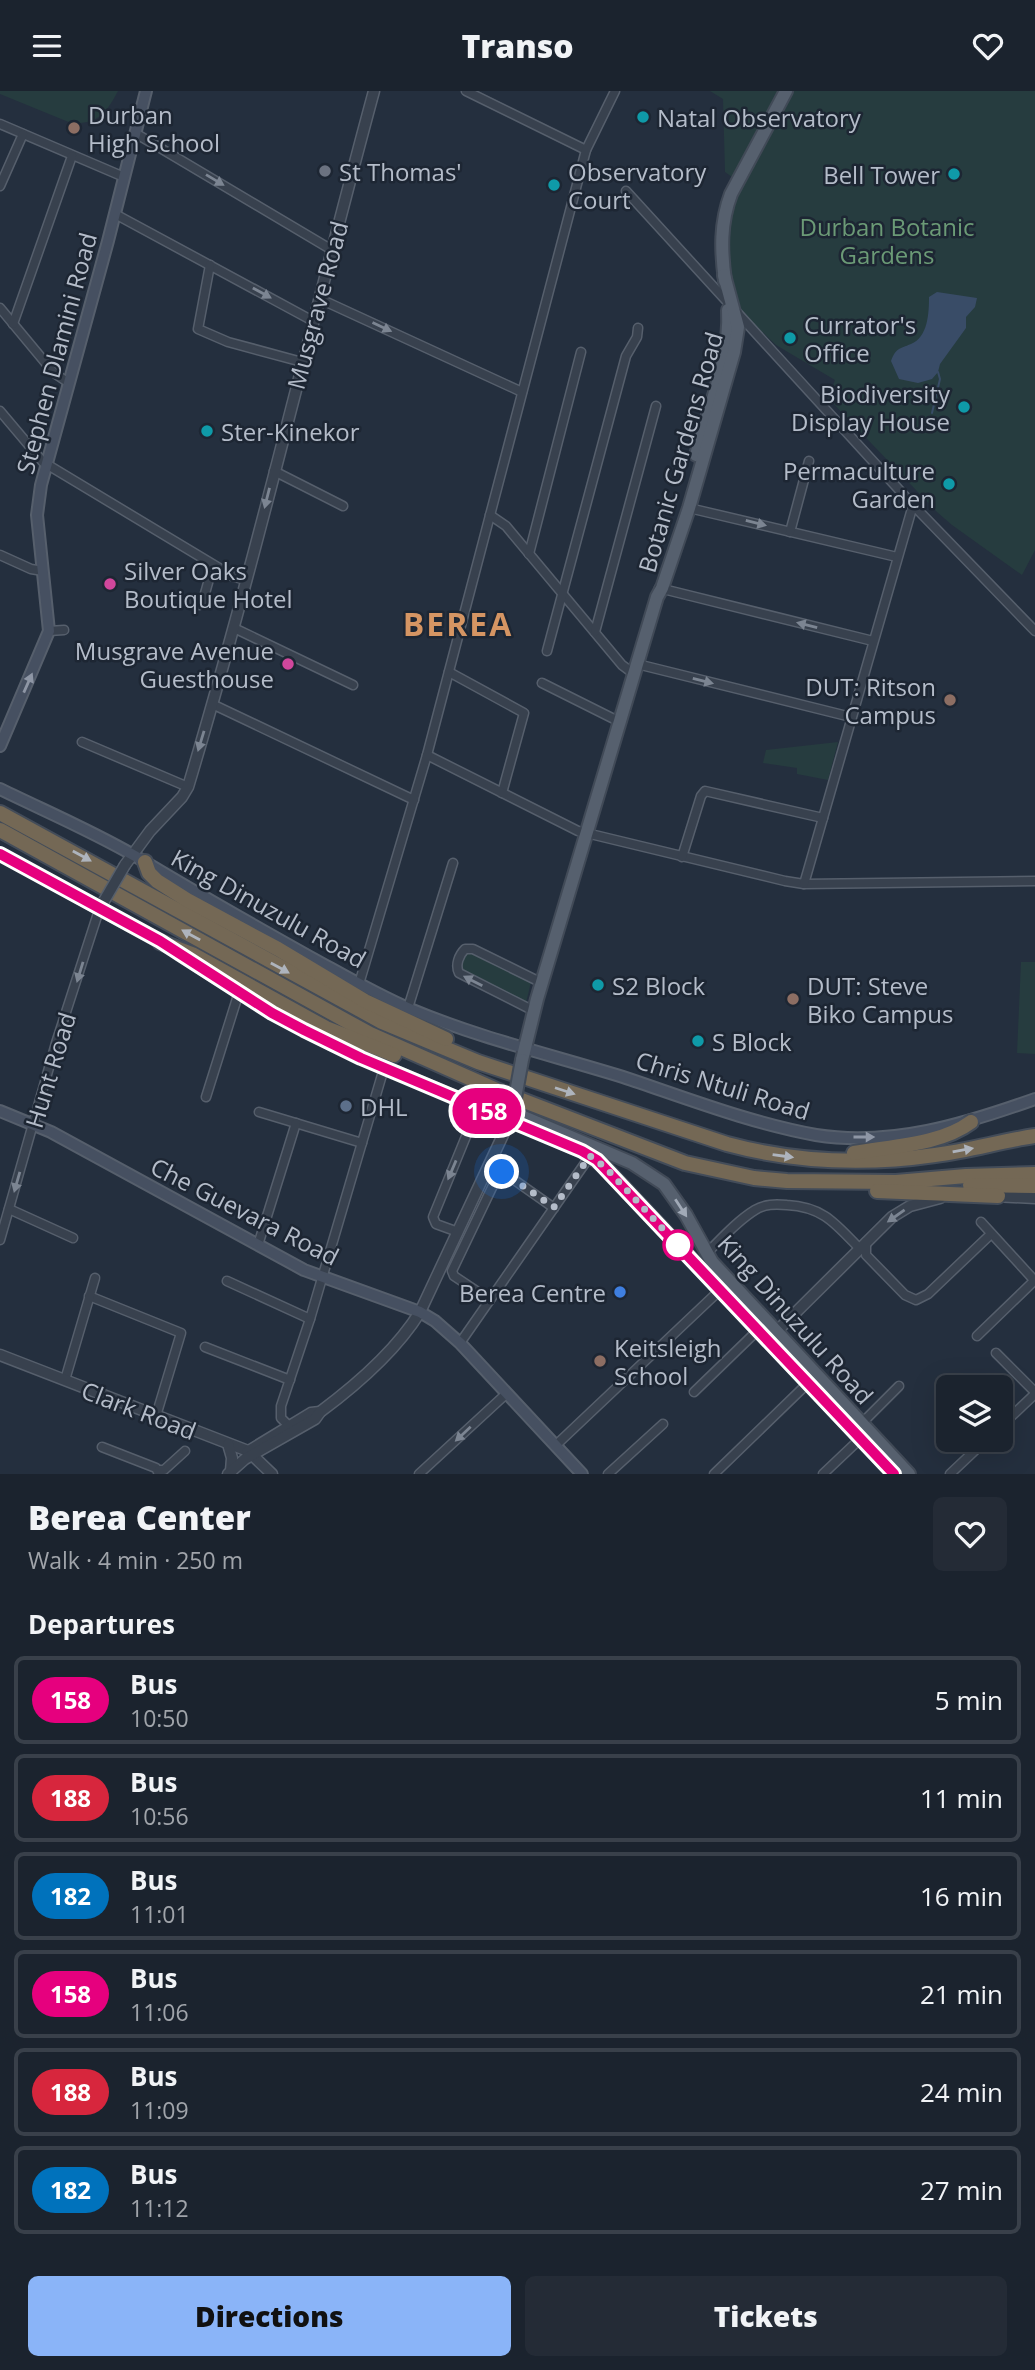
<!DOCTYPE html>
<meta charset="utf-8">
<style>
:root{--surface:#1b232e;--page:#242b36;--text:#f1f3f6;--muted:#a0a4aa;--line:#39404a;--accent:#8ab4f8}
body{margin:0;font-family:"Open Sans",sans-serif;background:var(--page);color:var(--text);height:100vh;display:flex;flex-direction:column;font-size:26px;white-space:nowrap}
*{box-sizing:border-box;margin:0}
p{font-size:23px;color:var(--muted)}
.icon{flex:none;width:38px;height:38px;fill:none;stroke:currentColor;stroke-width:2;stroke-linecap:round;stroke-linejoin:round}
.map{position:relative;height:1383px;overflow:hidden}
.details{display:flex;flex-direction:column;background:var(--surface);flex:1}
.details>*{flex:none}
.badge{padding:0 14px;border-radius:23px;font-size:24px;line-height:46px}
.tools{position:absolute;left:936px;top:1284px;display:grid;gap:14px}
.tools a{display:grid;place-items:center;width:77px;height:77px;border-radius:10px;background:var(--surface);box-shadow:0 7px 28px #0002,0 0 0 2px var(--line);font-size:35px}
.you{position:absolute;width:35px;height:35px;margin:-18px;border:5px solid #fff;border-radius:50%;background:#1a73e8;box-shadow:0 0 0 10px #1a73e833}
.map>.badge{position:absolute;translate:-50% -50%;box-shadow:0 0 0 4px #fff}
h2{padding:0 28px;font-size:26px;line-height:63px}
.round{display:grid;place-items:center;flex:none;width:74px;height:74px;border-radius:10px;background:var(--page)}
.headline{display:flex;align-items:center;justify-content:space-between;height:119px;padding:0 28px}
h1{font-size:33px;font-weight:800;line-height:52px}
.cta{display:flex;gap:14px;margin-top:auto;padding:14px 28px}
.cta a{flex:1;height:80px;border-radius:10px;background:var(--accent);color:#111;font-size:28px;font-weight:800;line-height:80px;text-align:center}
.cta a+a{background:var(--page);color:var(--text)}
ul{padding:0;list-style:none}
li{display:flex;align-items:center;gap:21px;height:88px;margin:0 14px 10px;padding:0 14px;border:4px solid var(--line);border-radius:10px}
li div{flex:1}
li b{display:block;font-size:26px}
li em{font-style:normal}
li .badge{min-width:77px;font-weight:700;text-align:center}
header{display:flex;justify-content:space-between;align-items:center;height:91px;padding:0 28px;background:var(--surface);font-size:32px;font-weight:800}
.map>svg:first-child{display:block}
.green{fill:#263c3f}
.water{fill:#394c67}
.lines{fill:none;stroke-linecap:round;stroke-linejoin:round}
.stream{stroke:#394c67;stroke-width:2}
.minor-casing{stroke:#565f6c;stroke-width:11}
.tertiary-casing{stroke:#565f6c;stroke-width:13}
.secondary-casing{stroke:#565f6c;stroke-width:14}
.primary-casing{stroke:#414a57;stroke-width:16}
.motorway-casing{stroke:#434c59;stroke-width:18}
.minor{stroke:#38414e;stroke-width:8}
.tertiary{stroke:#38414e;stroke-width:10}
.secondary{stroke:#465061;stroke-width:10}
.primary{stroke:#56606e;stroke-width:12}
.motorway{stroke:#746855;stroke-width:14}
.tertiary-bridge-casing{stroke:#565f6c;stroke-width:13;stroke-linecap:butt}
.primary-bridge-casing{stroke:#414a57;stroke-width:16;stroke-linecap:butt}
.tertiary-bridge{stroke:#38414e;stroke-width:10}
.primary-bridge{stroke:#56606e;stroke-width:12}
.oneway{fill:#7c8592}
.oneway2{fill:#8e96a5}
.oneway3{fill:#aeb4bd}
.oneway4{fill:#a1aab7}
.line-casing{stroke:#fff;stroke-width:16}
.line{stroke:#e6007e;stroke-width:10}
.walk{stroke:#b4bcc9;stroke-width:7;stroke-dasharray:0 12.6}
.culture-dot{fill:#0f9aa8;stroke:#1d2633;stroke-width:2.5}
.education-dot{fill:#8d6e63;stroke:#1d2633;stroke-width:2.5}
.worship-dot{fill:#6b7280;stroke:#1d2633;stroke-width:2.5}
.hotel-dot{fill:#d1479c;stroke:#1d2633;stroke-width:2.5}
.service-dot{fill:#5c6f8a;stroke:#1d2633;stroke-width:2.5}
.stop-dot{fill:#fff;stroke:#e6007e;stroke-width:3.5}
.shop-dot{fill:#3f7fe0;stroke:#1d2633;stroke-width:2.5}
.labels{text-anchor:middle;dominant-baseline:central;stroke-width:5;stroke-linejoin:round;paint-order:stroke}
.poi-label{font-size:24px;fill:#b4bcc9;stroke:#1d2633;text-anchor:start}
.park-label{font-size:24px;fill:#6b9a76;stroke:#1d2633}
.street-label{font-size:24px;fill:#b4bcc9;stroke:#1d2633}
.district-label{font-size:32px;font-weight:bold;letter-spacing:2px;fill:#d59563;stroke:#1d2633}
</style>
<header><svg class="icon" aria-label="menu" viewBox="0 0 24 24"><path d="M4 6h16M4 12h16M4 18h16"/></svg>Transo<svg class="icon" aria-label="heart" viewBox="0 0 24 24"><path d="M12 20l-8-8c-3-5 5-10 8-4 3-6 11-1 8 4z"/></svg></header>
<div class="map">
<svg width="1035" height="1383" viewBox="0 0 1035 1383">
<rect width="100%" height="100%" fill="#242f3e"/>
<!-- green -->
<g class="green">
<path d="M0 0H118C107 21 97 34 71 32L0 3Z"/>
<polygon points="710,0 1035,0 1035,459 1022,484 952,434 937,421 828,307 835,289 776,254 730,210 724,147 742,93 725,81 723,8"/>
<polygon points="838,651 828,689 797,683 797,677 763,672 766,659"/>
<polygon points="471,861 531,891 526,912 462,881 461,870 464,864"/>
<polygon points="1021,871 1035,871 1035,963 1017,962"/>
</g>
<!-- water -->
<path class="water" d="M937 201 977 207 975 216 966 226V237L940 273 938 281 932 288 918 292 899 288 891 270C896 257 899 258 911 253 928 246 929 222 929 206Z"/>
<g class="lines">
<!-- stream -->
<polyline class="stream" points="932,322 940,288 938,281"/>
<!-- minor casing -->
<g class="minor-casing">
<g id="minor">
<polyline points="466,0 586,59"/>
<polyline points="0,33 124,86"/>
<polyline points="135,42 332,159"/>
<polyline points="0,95 23,43"/>
<polyline points="626,100 913,414 1035,540"/>
<polyline points="115,123 313,230"/>
<polyline points="210,174 198,238 228,251 302,271"/>
<polyline points="320,208 522,301"/>
<polyline points="0,217 54,282 69,292"/>
<polyline points="13,233 72,65"/>
<polyline points="0,320 43,371 234,486 247,489"/>
<polyline points="274,380 343,415"/>
<polyline points="689,417 897,466"/>
<polyline points="490,424 506,435 622,574 634,583"/>
<polyline points="790,441 809,370"/>
<polyline points="529,463 581,261"/>
<polyline points="0,464 31,478 43,480"/>
<polyline points="659,497 873,550"/>
<polyline points="189,510 199,514 202,513 213,474"/>
<polyline points="234,537 353,594"/>
<polyline points="49,540 64,539"/>
<polyline points="595,541 656,315"/>
<polyline points="547,560 626,265 637,246 638,237"/>
<polyline points="637,573 851,626"/>
<polyline points="449,581 524,622 502,702"/>
<polyline points="542,592 620,631"/>
<polyline points="212,613 414,709"/>
<polyline points="82,651 188,696"/>
<polyline points="427,664 578,740 785,790 804,793 1035,790"/>
<polyline points="682,766 701,705 705,700 823,727"/>
<polyline points="804,793 913,414"/>
<polyline points="359,893 427,664 586,59 615,0"/>
<polyline points="408,917 453,772"/>
<path d="M534 920 459 882C455 874 459 864 465 858H473L542 892"/>
<polyline points="206,1006 239,901"/>
<polyline points="259,1021 362,1052"/>
<polyline points="9,1118 73,1147"/>
<polyline points="981,1131 1035,1190"/>
<polyline points="458,1141 436,1133 433,1126 478,1016"/>
<polyline points="0,1149 56,952 100,816"/>
<polyline points="866,1151 866,1164 905,1204 916,1209 928,1203 991,1143"/>
<polyline points="258,1154 296,1032"/>
<path d="M706 1163C721 1148 737 1130 755 1119 765 1113 775 1113 787 1114 823 1116 835 1132 859 1157"/>
<polyline points="227,1190 310,1228"/>
<polyline points="89,1205 181,1242 156,1325"/>
<polyline points="490,1209 454,1185 452,1180 498,1084 503,1081 554,1117"/>
<polyline points="977,1245 1034,1190"/>
<polyline points="460,1252 590,1065"/>
<polyline points="205,1256 290,1289"/>
<polyline points="996,1262 1035,1301"/>
<polyline points="65,1289 95,1187"/>
<polyline points="694,1301 758,1239"/>
<polyline points="862,1332 899,1295"/>
<polyline points="289,1335 281,1327 281,1315 310,1228 384,977"/>
<polyline points="1001,1335 1035,1303"/>
<polyline points="555,1355 720,1199"/>
<polyline points="102,1356 156,1377 159,1383"/>
<polyline points="159,1379 164,1379 185,1360"/>
<polyline points="419,1383 506,1303"/>
<polyline points="608,1383 663,1333"/>
<polyline points="714,1383 808,1292"/>
<polyline points="823,1383 861,1347"/>
<polyline points="950,1383 986,1349"/>
</g>
</g>
<!-- tertiary casing -->
<g class="tertiary-casing">
<g id="tertiary">
<path d="M125 774 150 740 182 706 188 696C257 466 311 232 374 0"/>
<polyline points="994,1105 1035,1107"/>
<polyline points="773,1244 892,1126 910,1115 940,1107"/>
<polyline points="0,1264 248,1360 272,1383"/>
<polyline points="228,1353 232,1367 231,1380"/>
<polyline points="247,1361 311,1322 320,1321"/>
<path d="M228 1383 245 1368 315 1328 320 1321C355 1295 397 1258 420 1221L510 1029"/>
</g>
</g>
<!-- secondary casing -->
<g class="secondary-casing">
<g id="secondary">
<polyline points="0,655 49,540 37,424 41,394 108,150 146,0"/>
<path d="M0 698C45 720 92 740 135 765 193 800 251 833 310 866 343 884 375 903 410 918 479 947 552 964 623 986 686 1007 750 1032 816 1044 891 1056 965 1033 1035 1008"/>
<polyline points="0,763 165,854"/>
<polyline points="178,863 272,922 333,954 510,1029"/>
<polyline points="0,1020 51,1041 304,1179 420,1221 435,1230 460,1252 582,1383"/>
</g>
</g>
<!-- primary casing -->
<g class="primary-casing">
<g id="primary">
<path d="M725 190C721 160 720 132 731 103L786 0"/>
<path d="M696 364C708 319 731 266 728 219"/>
<polyline points="522,969 537,908 657,506 662,497 689,417 734,261 738,236 724,184"/>
<polyline points="512,1021 632,1072 664,1093 686,1124 712,1171 909,1383"/>
<polyline points="529,1037 582,1060 606,1077 894,1383"/>
</g>
</g>
<!-- motorway casing -->
<g class="motorway-casing">
<g id="motorway">
<path d="M0 722 382 931 478 971 727 1053C794 1071 866 1074 935 1064 969 1060 1001 1050 1035 1045"/>
<polyline points="0,739 370,943 501,1001 685,1072 754,1087 787,1090 896,1091 966,1085 1035,1083"/>
<polyline points="145,771 149,782 157,790 187,809 278,858 365,910 446,948"/>
<polyline points="160,851 192,863 326,937 394,964"/>
<path d="M854 1062C891 1055 940 1054 971 1031"/>
<polyline points="970,1094 1035,1095"/>
<polyline points="877,1100 998,1105"/>
</g>
</g>
<!-- minor -->
<use href="#minor" class="minor"/>
<!-- tertiary -->
<use href="#tertiary" class="tertiary"/>
<!-- secondary -->
<use href="#secondary" class="secondary"/>
<!-- primary -->
<use href="#primary" class="primary"/>
<!-- motorway -->
<use href="#motorway" class="motorway"/>
<!-- tertiary-bridge casing -->
<g class="tertiary-bridge-casing">
<polyline id="tertiary-bridge" points="104,810 125,774"/>
</g>
<!-- primary-bridge casing -->
<g class="primary-bridge-casing">
<polyline id="primary-bridge" points="513,1018 522,969"/>
</g>
<!-- tertiary-bridge -->
<use href="#tertiary-bridge" class="tertiary-bridge"/>
<!-- primary-bridge -->
<use href="#primary-bridge" class="primary-bridge"/>
</g>
<!-- one-way arrows -->
<defs><path id="oneway-solid" d="M-6-.8H1V-3.2L6.5 0L1 3.2V.8H-6Z" transform="scale(1.75)"/></defs>
<g class="oneway">
<use href="#oneway-solid" transform="translate(215 89) rotate(31)"/>
<use href="#oneway-solid" transform="translate(262 202) rotate(29)"/>
<use href="#oneway-solid" transform="translate(382 236) rotate(25)"/>
<use href="#oneway-solid" transform="translate(267 407) rotate(104)"/>
<use href="#oneway-solid" transform="translate(756 432) rotate(14)"/>
<use href="#oneway-solid" transform="translate(807 534) rotate(-166)"/>
<use href="#oneway-solid" transform="translate(703 590) rotate(14)"/>
<use href="#oneway-solid" transform="translate(201 650) rotate(107)"/>
<use href="#oneway-solid" transform="translate(80 881) rotate(107)"/>
<use href="#oneway-solid" transform="translate(473 890) rotate(-153)"/>
<use href="#oneway-solid" transform="translate(452 1079) rotate(113)"/>
<use href="#oneway-solid" transform="translate(17 1091) rotate(106)"/>
<use href="#oneway-solid" transform="translate(896 1125) rotate(145)"/>
<use href="#oneway-solid" transform="translate(463 1343) rotate(137)"/>
</g>
<g class="oneway2">
<use href="#oneway-solid" transform="translate(28 592) rotate(-66)"/>
<use href="#oneway-solid" transform="translate(864 1046)"/>
</g>
<g class="oneway3">
<use href="#oneway-solid" transform="translate(82 765) rotate(29)"/>
<use href="#oneway-solid" transform="translate(191 844) rotate(-151)"/>
<use href="#oneway-solid" transform="translate(280 877) rotate(29)"/>
<use href="#oneway-solid" transform="translate(565 1000) rotate(18)"/>
<use href="#oneway-solid" transform="translate(963 1059) rotate(-10)"/>
<use href="#oneway-solid" transform="translate(783 1065) rotate(8)"/>
</g>
<use class="oneway4" href="#oneway-solid" transform="translate(681 1117) rotate(57)"/>
<g class="lines">
<!-- line casing -->
<g class="line-casing">
<polyline id="line" points="0,763 160,850 272,922 304,939 361,967 582,1060 597,1069 894,1383"/>
</g>
<!-- line -->
<use href="#line" class="line"/>
<!-- walk -->
<polyline class="walk" points="502,1081 554,1116 590,1065 606,1077 678,1154"/>
</g>
<!-- markers -->
<g class="culture-dot">
<circle cx="643" cy="26" r="7"/>
<circle cx="954" cy="83" r="7"/>
<circle cx="554" cy="94" r="7"/>
<circle cx="790" cy="247" r="7"/>
<circle cx="964" cy="316" r="7"/>
<circle cx="207" cy="340" r="7"/>
<circle cx="949" cy="393" r="7"/>
<circle cx="598" cy="894" r="7"/>
<circle cx="698" cy="950" r="7"/>
</g>
<g class="education-dot">
<circle cx="74" cy="37" r="7"/>
<circle cx="950" cy="609" r="7"/>
<circle cx="793" cy="908" r="7"/>
<circle cx="600" cy="1270" r="7"/>
</g>
<circle class="worship-dot" cx="325" cy="80" r="7"/>
<g class="hotel-dot">
<circle cx="110" cy="493" r="7"/>
<circle cx="288" cy="573" r="7"/>
</g>
<circle class="service-dot" cx="346" cy="1015" r="7"/>
<circle class="stop-dot" cx="678" cy="1154" r="14"/>
<circle class="shop-dot" cx="620" cy="1201" r="7"/>
<g class="labels">
<!-- poi labels -->
<g class="poi-label">
<text x="88" y="23">Durban<tspan x="88" dy="28">High School</tspan></text>
<text x="657" y="26">Natal Observatory</text>
<text x="339" y="80">St Thomas'</text>
<text x="568" y="80">Observatory<tspan x="568" dy="28">Court</tspan></text>
<text x="940" y="83" text-anchor="end">Bell Tower</text>
<text x="804" y="233">Currator's<tspan x="804" dy="28">Office</tspan></text>
<text x="950" y="302" text-anchor="end">Biodiversity<tspan x="950" dy="28">Display House</tspan></text>
<text x="221" y="340">Ster-Kinekor</text>
<text x="935" y="379" text-anchor="end">Permaculture<tspan x="935" dy="28">Garden</tspan></text>
<text x="124" y="479">Silver Oaks<tspan x="124" dy="28">Boutique Hotel</tspan></text>
<text x="274" y="559" text-anchor="end">Musgrave Avenue<tspan x="274" dy="28">Guesthouse</tspan></text>
<text x="936" y="595" text-anchor="end">DUT: Ritson<tspan x="936" dy="28">Campus</tspan></text>
<text x="612" y="894">S2 Block</text>
<text x="807" y="894">DUT: Steve<tspan x="807" dy="28">Biko Campus</tspan></text>
<text x="712" y="950">S Block</text>
<text x="360" y="1015">DHL</text>
<text x="606" y="1201" text-anchor="end">Berea Centre</text>
<text x="614" y="1256">Keitsleigh<tspan x="614" dy="28">School</tspan></text>
</g>
<!-- park labels -->
<g class="park-label">
<text x="887" y="135">Durban Botanic<tspan x="887" dy="28">Gardens</tspan></text>
</g>
<!-- street labels -->
<g class="street-label">
<text transform="translate(317 214) rotate(-75)">Musgrave Road</text>
<text transform="translate(56 262) rotate(-75)">Stephen Dlamini Road</text>
<text transform="translate(680 361) rotate(-74)">Botanic Gardens Road</text>
<text transform="translate(269 817) rotate(29)">King Dinuzulu Road</text>
<text transform="translate(50 979) rotate(-73)">Hunt Road</text>
<text transform="translate(723 994) rotate(17)">Chris Ntuli Road</text>
<text transform="translate(245 1120) rotate(27)">Che Guevara Road</text>
<text transform="translate(796 1228) rotate(48)">King Dinuzulu Road</text>
<text transform="translate(139 1319) rotate(21)">Clark Road</text>
</g>
<!-- district labels -->
<g class="district-label">
<text x="458" y="532">BEREA</text>
</g>
</g>
</svg>
<div class="tools">
<a><svg class="icon" aria-label="layers" viewBox="0 0 24 24"><path d="M12 4l9 5-9 5-9-5zM3 14l9 5 9-5"/></svg></a>
</div>
<div class="you" style="left:502px;top:1081px"></div>
<b class="badge" style="left:487px;top:1020px;background:#e6007e;color:#fff">158</b>
</div>
<section class="details">
<div class="headline"><div><h1>Berea Center</h1><p>Walk · 4 min · 250 m</p></div><a class="round"><svg class="icon" aria-label="heart" viewBox="0 0 24 24"><path d="M12 20l-8-8c-3-5 5-10 8-4 3-6 11-1 8 4z"/></svg></a></div>
<h2>Departures</h2>
<ul>
<li><span class="badge" style="background:#e6007e;color:#fff">158</span><div><b>Bus</b><p>10:50</p></div><em>5 min</em></li>
<li><span class="badge" style="background:#d7263d;color:#fff">188</span><div><b>Bus</b><p>10:56</p></div><em>11 min</em></li>
<li><span class="badge" style="background:#0072bc;color:#fff">182</span><div><b>Bus</b><p>11:01</p></div><em>16 min</em></li>
<li><span class="badge" style="background:#e6007e;color:#fff">158</span><div><b>Bus</b><p>11:06</p></div><em>21 min</em></li>
<li><span class="badge" style="background:#d7263d;color:#fff">188</span><div><b>Bus</b><p>11:09</p></div><em>24 min</em></li>
<li><span class="badge" style="background:#0072bc;color:#fff">182</span><div><b>Bus</b><p>11:12</p></div><em>27 min</em></li>
</ul>
<div class="cta"><a>Directions</a><a>Tickets</a></div>
</section>
